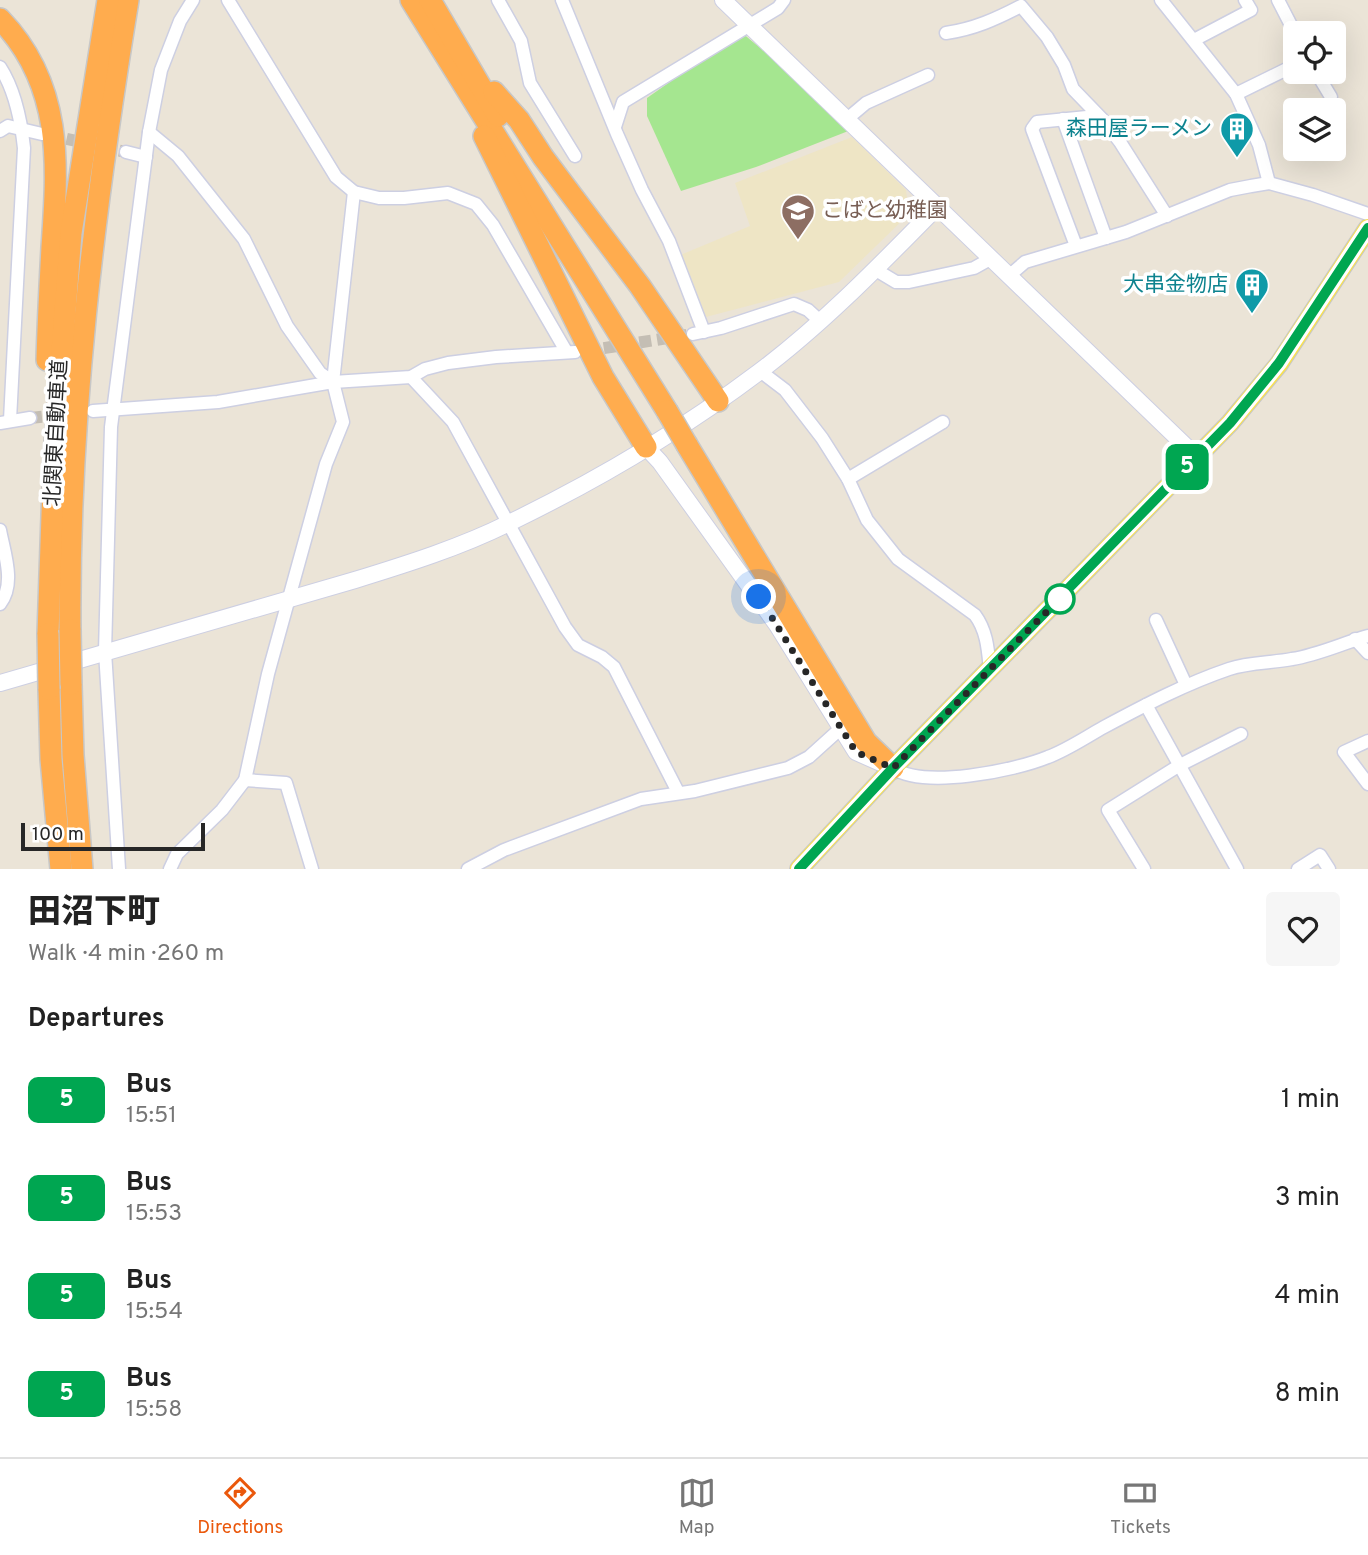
<!DOCTYPE html>
<meta charset="utf-8">
<style>
:root{--surface:#fff;--page:#f6f6f6;--text:#222;--muted:#767676;--line:#e0e0e0;--accent:#ea580c}
body{margin:0;font-family:Overpass,"Noto Sans JP",sans-serif;background:var(--page);color:var(--text);height:100vh;display:flex;flex-direction:column;font-size:26px;white-space:nowrap}
*{box-sizing:border-box;margin:0}
p{font-size:23px;color:var(--muted)}
.icon{flex:none;width:38px;height:38px;fill:none;stroke:currentColor;stroke-width:2;stroke-linecap:round;stroke-linejoin:round}
.map{position:relative;height:869px;overflow:hidden}
.details{display:flex;flex-direction:column;background:var(--surface);flex:1}
.details>*{flex:none}
.badge{padding:0 14px;border-radius:10px;font-size:24px;line-height:46px}
.fabs{position:absolute;left:1283px;top:21px;display:grid;gap:14px}
.fabs a{display:grid;place-items:center;width:63px;height:63px;border-radius:7px;background:var(--surface);box-shadow:0 7px 28px #0002;font-size:35px}
.scale{position:absolute;left:21px;bottom:18px;width:184px;box-sizing:border-box;padding-left:7px;border:4px solid #272727;border-top:0;font-size:19px;line-height:24px;white-space:nowrap;color:#272727;-webkit-text-stroke:5px #fff;paint-order:stroke}
.you{position:absolute;width:35px;height:35px;margin:-18px;border:5px solid #fff;border-radius:50%;background:#1a73e8;box-shadow:0 0 0 10px #1a73e833}
.map>.badge{position:absolute;translate:-50% -50%;box-shadow:0 0 0 4px #fff}
h2{padding:0 28px;font-size:26px;line-height:63px}
.round{display:grid;place-items:center;flex:none;width:74px;height:74px;border-radius:7px;background:var(--page)}
.overview{display:flex;align-items:center;justify-content:space-between;height:119px;padding:0 28px}
h1{font-size:33px;font-weight:800;line-height:52px}
ul{padding:0;list-style:none}
li{display:flex;align-items:center;gap:21px;height:98px;padding:0 28px}
li div{flex:1}
li b{display:block;font-size:26px}
li em{font-style:normal}
li .badge{min-width:77px;font-weight:700;text-align:center}
.tab-bar{display:flex;justify-content:space-around;align-items:center;height:98px;border-top:2px solid var(--line);background:var(--surface);font-size:19px;color:var(--muted)}
.tab-bar a{display:grid;justify-items:center;gap:4px}
.tab-bar .active{color:var(--accent)}
.map>svg:first-child{display:block}
.education{fill:#eee5c5}
.green{fill:#a5e690}
.lines{fill:none;stroke-linecap:round;stroke-linejoin:round}
.street-tunnel{stroke:#c4beb4;stroke-width:12;stroke-dasharray:12 6;stroke-linecap:butt}
.street-casing{stroke:#cdcfe2;stroke-width:15}
.secondary-casing{stroke:#cdcfe2;stroke-width:18}
.primary-casing{stroke:#c7c7c7;stroke-width:20}
.highway-casing{stroke:#c7c7c7;stroke-width:24}
.street{stroke:#fff;stroke-width:12}
.secondary{stroke:#fff;stroke-width:16}
.primary{stroke:#f8e150;stroke-width:18}
.highway{stroke:#ffac4e;stroke-width:21}
.highway-bridge-casing{stroke:#c7c7c7;stroke-width:24;stroke-linecap:butt}
.highway-bridge{stroke:#ffac4e;stroke-width:21}
.line-casing{stroke:#fff;stroke-width:16}
.line{stroke:#00a651;stroke-width:10}
.walk{stroke:#272727;stroke-width:7;stroke-dasharray:0 12.6}
.stop-dot{fill:#fff;stroke:#00a651;stroke-width:3.5}
.labels{text-anchor:middle;dominant-baseline:central;stroke-width:7;stroke-linejoin:round;paint-order:stroke}
.culture-label{font-size:21px;fill:#0d838f;stroke:#fff;text-anchor:end}
.education-label{font-size:21px;fill:#785e54;stroke:#fff;text-anchor:start}
.street-label{font-size:21px;fill:#272727;stroke:#fff}
</style>
<div class="map">
<svg width="1368" height="869" viewBox="0 0 1368 869">
<rect width="100%" height="100%" fill="#ebe4d7"/>
<!-- education -->
<polygon class="education" points="852,137 906,190 909,214 839,282 702,318 678,256 750,226 735,183"/>
<!-- green -->
<polygon class="green" points="741,32 856,128 756,167 681,191 647,116 647,98"/>
<g class="lines">
<!-- street-tunnel -->
<g class="street-tunnel">
<polyline points="49,135 126,152"/>
<polyline points="586,351 693,334"/>
<polyline points="30,418 61,415"/>
</g>
<!-- street casing -->
<g class="street-casing">
<g id="street">
<polyline points="228,0 336,177 354,192 379,198 404,198 448,193 476,204 493,225 566,351"/>
<polyline points="498,0 521,41 530,83 575,156"/>
<polyline points="562,0 617,134 642,190 669,241 704,332"/>
<polyline points="1161,0 1236,94 1259,145 1269,183"/>
<polyline points="1278,0 1295,33"/>
<path d="M946 33C974 29 996 19 1021 6L1047 37 1064 65 1073 89 1102 119"/>
<polyline points="1194,40 1251,10 1245,0"/>
<path d="M0 67C15 90 21 120 24 148L10 420"/>
<polyline points="1316,72 1331,97"/>
<polyline points="1236,94 1295,65"/>
<polyline points="847,119 866,103 928,75"/>
<polyline points="1063,119 1106,238"/>
<polyline points="615,127 623,102 778,8 784,0"/>
<polyline points="0,131 8,126 42,134"/>
<polyline points="149,132 178,156 244,239 287,326 320,373 333,382"/>
<polyline points="126,152 146,157"/>
<polyline points="1076,246 1032,129 1037,122 1087,117 1102,119 1120,142 1167,216"/>
<polyline points="876,270 896,282 909,282 974,268 992,258"/>
<polyline points="1010,275 1025,262 1126,232 1230,190 1251,186 1269,183 1313,195 1368,214"/>
<polyline points="693,334 721,328 794,304 808,310 820,321"/>
<path d="M760 371 785 390 822 438 848 479 867 520 898 559 975 615C987 631 988 650 990 670"/>
<polyline points="411,377 453,422 565,627 578,645 602,657 614,667 678,792"/>
<polyline points="93,411 218,402 333,382 411,377 425,369 448,363 496,357 575,352"/>
<polyline points="0,423 30,418"/>
<polyline points="848,479 943,422"/>
<path d="M0 530C4 552 16 584 0 604"/>
<polyline points="1156,620 1186,685"/>
<polyline points="1355,639 1368,653"/>
<polyline points="1146,705 1237,869"/>
<polyline points="1368,741 1344,752 1368,784"/>
<path d="M893 768C924 789 1014 771 1048 757 1067 750 1086 737 1104 727 1145 705 1185 684 1229 669 1249 662 1272 663 1292 659 1318 655 1343 643 1368 636"/>
<polyline points="245,780 286,783 312,869"/>
<polyline points="119,869 105,652 111,427 149,132 161,70 180,21 193,0"/>
<polyline points="170,869 177,854 222,810 245,780 268,674 326,464 343,422 333,382 354,192"/>
<polyline points="468,869 504,850 641,799 695,791 788,768 809,757 840,729"/>
<polyline points="1144,869 1108,810 1180,765 1241,734"/>
<polyline points="1298,869 1320,855 1329,869"/>
</g>
</g>
<!-- secondary casing -->
<g class="secondary-casing">
<g id="secondary">
<polyline points="723,0 1197,457"/>
<polyline points="646,447 660,462 777,625 856,752 883,764"/>
<path d="M0 683 355 580C407 564 461 547 509 523 596 481 682 430 759 372 824 323 881 264 938 206"/>
</g>
</g>
<!-- primary casing -->
<g class="primary-casing">
<polyline id="primary" points="799,869 893,768 1230,423 1279,364 1368,228"/>
</g>
<!-- highway casing -->
<g class="highway-casing">
<g id="highway">
<polyline points="411,0 667,411"/>
<polyline points="430,0 498,116"/>
<path d="M0 19C63 84 58 163 52 247 50 285 48 323 47 360"/>
<polyline points="494,92 519,120 543,157 640,286 718,401"/>
<polyline points="484,136 603,377 646,447"/>
<polyline points="687,445 866,742 893,768"/>
<path d="M70 630C68 418 94 209 128 0"/>
<polyline points="48,634 54,456 71,233 108,0"/>
<polyline points="71,684 73,755 82,869"/>
<polyline points="49,689 51,759 61,869"/>
</g>
</g>
<!-- street -->
<use href="#street" class="street"/>
<!-- secondary -->
<use href="#secondary" class="secondary"/>
<!-- primary -->
<use href="#primary" class="primary"/>
<!-- highway -->
<use href="#highway" class="highway"/>
<!-- highway-bridge casing -->
<g class="highway-bridge-casing">
<g id="highway-bridge">
<polyline points="667,411 687,445"/>
<polyline points="70,630 71,684"/>
<polyline points="48,634 49,689"/>
</g>
</g>
<!-- highway-bridge -->
<use href="#highway-bridge" class="highway-bridge"/>
</g>
<g class="lines">
<!-- line casing -->
<g class="line-casing">
<polyline id="line" points="799,869 893,768 1230,423 1279,363 1368,228"/>
</g>
<!-- line -->
<use href="#line" class="line"/>
<!-- walk -->
<polyline class="walk" points="759,597 856,752 893,768 1065,593 1060,599"/>
</g>
<!-- icons -->
<defs>
<g id="building-pin" transform="scale(1.75)"><path d="M0 17L-7.5 6A9.5 9.5 0 1 1 7.5 6Z" fill="#0f9aa8" stroke="#fff"/><path d="M-4-6H4V6H1V3H-1V6H-4ZM-2.5-4.3h1.7v1.8h-1.7ZM.8-4.3h1.7v1.8H.8ZM-2.5-1h1.7V.8h-1.7ZM.8-1h1.7V.8H.8Z" fill="#fff"/></g>
<g id="school-pin" transform="scale(1.75)"><path d="M0 17L-7.5 6A9.5 9.5 0 1 1 7.5 6Z" fill="#8d6e63" stroke="#fff"/><path d="M0-5L7-2L0 1L-7-2ZM-4 1L0 2.5L4 1V4Q0 6-4 4Z" fill="#fff"/></g>
</defs>
<g fill-rule="evenodd">
<use href="#building-pin" x="1237" y="129"/>
<use href="#school-pin" x="798" y="211"/>
<use href="#building-pin" x="1252" y="285"/>
</g>
<!-- markers -->
<circle class="stop-dot" cx="1060" cy="599" r="14"/>
<g class="labels">
<!-- culture labels -->
<g class="culture-label">
<text x="1212" y="129">森田屋ラーメン</text>
<text x="1228" y="285">大串金物店</text>
</g>
<!-- education labels -->
<g class="education-label">
<text x="822" y="211">こばと幼稚園</text>
</g>
<!-- street labels -->
<g class="street-label">
<text transform="translate(57 433) rotate(-87)">北関東自動車道</text>
</g>
</g>
</svg>
<div class="fabs">
<a><svg class="icon" aria-label="locate" viewBox="0 0 24 24"><circle cx="12" cy="12" r="6"/><path d="M12 2v4M12 18v4M2 12h4M18 12h4"/></svg></a>
<a><svg class="icon" aria-label="layers" viewBox="0 0 24 24"><path d="M12 4l9 5-9 5-9-5zM3 14l9 5 9-5"/></svg></a>
</div>
<div class="scale">100 m</div>
<div class="you" style="left:759px;top:597px"></div>
<b class="badge" style="left:1187px;top:467px;background:#00a651;color:#fff">5</b>
</div>
<section class="details">
<div class="overview"><div><h1>田沼下町</h1><p>Walk · 4 min · 260 m</p></div><a class="round"><svg class="icon" aria-label="heart" viewBox="0 0 24 24"><path d="M12 20l-8-8c-3-5 5-10 8-4 3-6 11-1 8 4z"/></svg></a></div>
<h2>Departures</h2>
<ul>
<li><span class="badge" style="background:#00a651;color:#fff">5</span><div><b>Bus</b><p>15:51</p></div><em>1 min</em></li>
<li><span class="badge" style="background:#00a651;color:#fff">5</span><div><b>Bus</b><p>15:53</p></div><em>3 min</em></li>
<li><span class="badge" style="background:#00a651;color:#fff">5</span><div><b>Bus</b><p>15:54</p></div><em>4 min</em></li>
<li><span class="badge" style="background:#00a651;color:#fff">5</span><div><b>Bus</b><p>15:58</p></div><em>8 min</em></li>
</ul>
</section>
<nav class="tab-bar">
<a class="active"><svg class="icon" aria-label="directions" viewBox="0 0 24 24"><path d="M12 3l9 9-9 9-9-9zM9 14v-3h6M13 9l2 2-2 2"/></svg>Directions</a>
<a><svg class="icon" aria-label="map" viewBox="0 0 24 24"><path d="M3 6l6-2 6 2 6-2v14l-6 2-6-2-6 2zM9 4v14M15 6v14"/></svg>Map</a>
<a><svg class="icon" aria-label="tickets" viewBox="0 0 24 24"><path d="M3 7h18v10H3zM15 7v10"/></svg>Tickets</a>
</nav>
